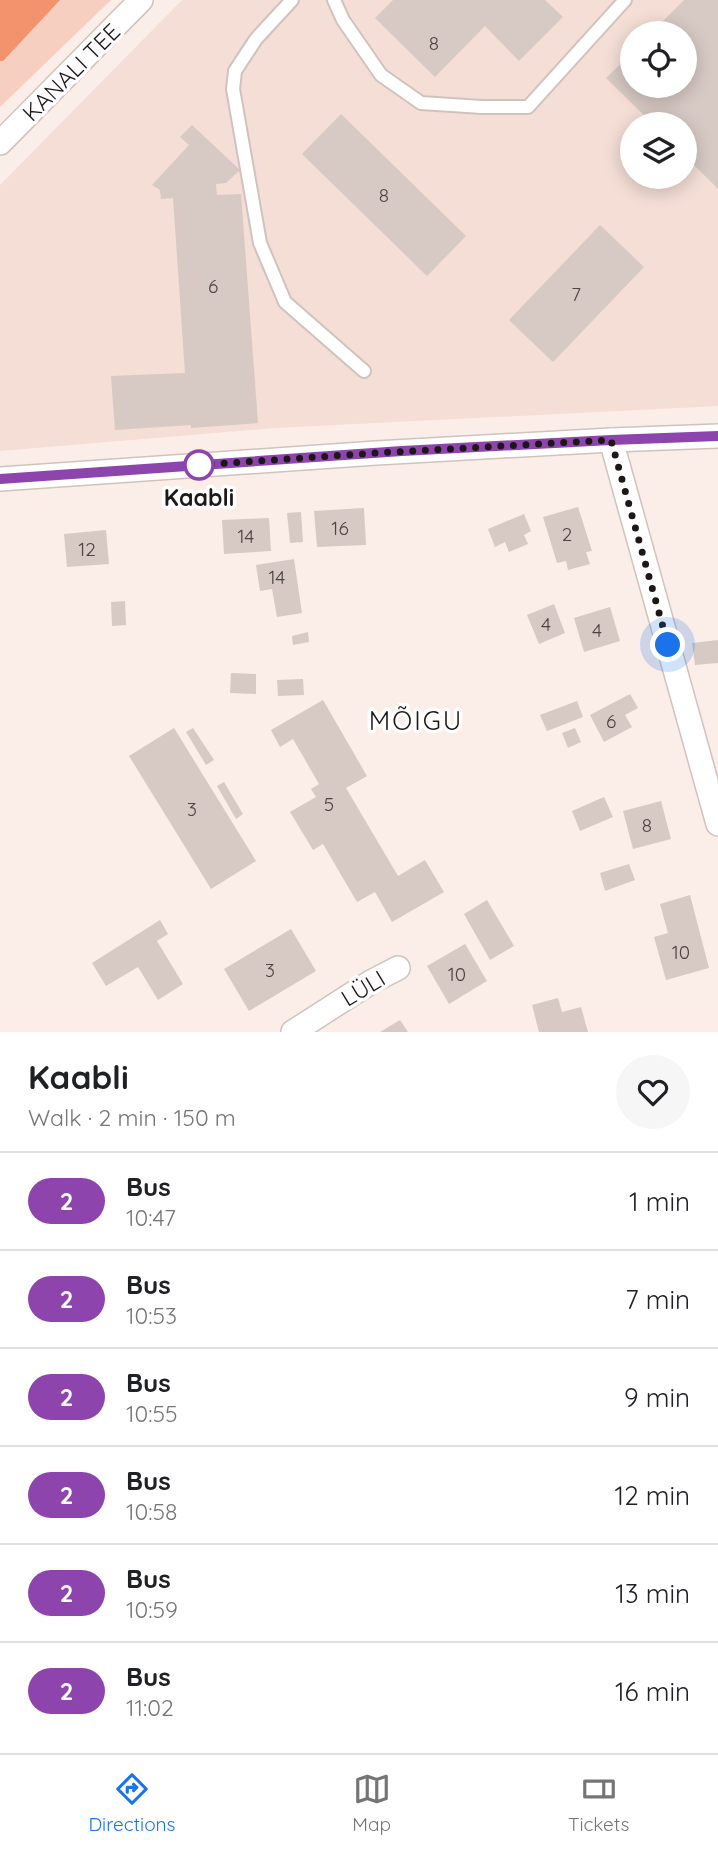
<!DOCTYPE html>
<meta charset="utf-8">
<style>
:root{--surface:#fff;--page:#f6f6f6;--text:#202124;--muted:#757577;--line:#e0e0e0;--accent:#1a73e8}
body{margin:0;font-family:Quicksand,sans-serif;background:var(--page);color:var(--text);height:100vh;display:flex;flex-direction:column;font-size:26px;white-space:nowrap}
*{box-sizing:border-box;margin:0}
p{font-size:23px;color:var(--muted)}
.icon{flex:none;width:38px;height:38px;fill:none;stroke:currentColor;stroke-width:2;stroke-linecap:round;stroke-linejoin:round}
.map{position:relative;height:1032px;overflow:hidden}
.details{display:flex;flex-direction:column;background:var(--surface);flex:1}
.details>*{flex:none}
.badge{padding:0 14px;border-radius:23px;font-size:24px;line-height:46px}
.tools{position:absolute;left:620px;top:21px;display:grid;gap:14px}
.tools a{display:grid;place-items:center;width:77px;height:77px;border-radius:50%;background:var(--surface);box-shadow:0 4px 18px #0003;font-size:35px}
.you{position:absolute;width:35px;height:35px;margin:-18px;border:5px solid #fff;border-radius:50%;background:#1a73e8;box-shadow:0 0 0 10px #1a73e833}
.map>.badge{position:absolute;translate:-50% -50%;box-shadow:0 0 0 4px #fff}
.round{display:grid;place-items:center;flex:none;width:74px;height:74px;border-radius:37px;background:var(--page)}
.overview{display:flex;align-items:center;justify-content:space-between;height:119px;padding:0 28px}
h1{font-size:33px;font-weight:800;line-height:52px}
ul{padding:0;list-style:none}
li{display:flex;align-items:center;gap:21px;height:98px;padding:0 28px;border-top:2px solid var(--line)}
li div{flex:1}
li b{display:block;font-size:26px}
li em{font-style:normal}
li .badge{min-width:77px;font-weight:700;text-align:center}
.tabs{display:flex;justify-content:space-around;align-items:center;height:98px;border-top:2px solid var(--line);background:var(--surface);font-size:19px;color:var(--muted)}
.tabs a{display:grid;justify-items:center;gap:4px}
.tabs .selected{color:var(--accent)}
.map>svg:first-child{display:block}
.built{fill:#f4ded6;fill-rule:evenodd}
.green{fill:#f6cfc1}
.water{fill:#f3936e}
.building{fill:#d7c9c4}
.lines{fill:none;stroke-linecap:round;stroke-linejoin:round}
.service-casing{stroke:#d0c3be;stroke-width:16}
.minor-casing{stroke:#d0c3be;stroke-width:26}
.service{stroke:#fff;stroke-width:12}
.minor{stroke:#fff;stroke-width:23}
.line-casing{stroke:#fff;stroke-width:16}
.line{stroke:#8e44ad;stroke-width:10}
.walk{stroke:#1d1817;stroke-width:7;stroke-dasharray:0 12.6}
.stop-dot{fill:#fff;stroke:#8e44ad;stroke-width:3.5}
.labels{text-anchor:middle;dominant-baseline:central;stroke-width:7;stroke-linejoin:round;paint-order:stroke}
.number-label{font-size:19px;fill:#4c4442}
.street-label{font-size:23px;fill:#1d1817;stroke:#fefefe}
.stop-label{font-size:23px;font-weight:bold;fill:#1d1817;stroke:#fefefe}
.quarter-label{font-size:26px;letter-spacing:2px;fill:#1d1817;stroke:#fefefe}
</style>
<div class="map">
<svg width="718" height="1032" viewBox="0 0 718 1032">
<rect width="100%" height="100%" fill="#fbede8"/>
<!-- built -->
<path class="built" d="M182 0H718V406L275 428 0 451V185ZM632 33H684V86H632ZM632 124H684V177H632Z"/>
<!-- green -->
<polygon class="green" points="59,0 111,0 0,107 0,61"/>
<!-- water -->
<polygon class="water" points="0,0 60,0 3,61 0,61"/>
<!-- building -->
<g class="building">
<polygon points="393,0 545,0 563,17 519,61 485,26 435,77 375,18"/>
<polygon points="684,0 718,0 718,189 684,155 684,124 653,124 606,78 632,53 632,86 684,86 684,33 651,33"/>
<polygon points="341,114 466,236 427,276 302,154"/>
<polygon points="192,125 240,170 226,183 216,184 217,195 241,194 258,423 191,428 191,425 115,430 111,376 185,373 173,198 161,199 160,190 152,185 189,145 180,137"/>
<polygon points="600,225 644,267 553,362 509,320"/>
<polygon points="578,507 592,551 586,552 590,564 568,570 566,561 557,563 543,517"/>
<polygon points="364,508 366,545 317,547 314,511"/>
<polygon points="301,512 303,542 290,543 287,513"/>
<polygon points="524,514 531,531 524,535 528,544 509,552 505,542 495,547 488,529"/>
<polygon points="269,518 271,551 224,554 222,520"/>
<polygon points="106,530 109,564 67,567 64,534"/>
<polygon points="294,559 302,613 277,617 272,589 260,591 256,565"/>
<polygon points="125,601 126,625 112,626 111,602"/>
<polygon points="554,604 565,633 539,644 527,615"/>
<polygon points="610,607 620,641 584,652 574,618"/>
<polygon points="308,632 309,642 293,645 292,636"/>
<polygon points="718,640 718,663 695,665 692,643"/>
<polygon points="231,673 256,674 256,694 230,693"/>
<polygon points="303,679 304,695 278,696 277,680"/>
<polygon points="630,694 638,708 625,715 632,727 604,742 590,715"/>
<polygon points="323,700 367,776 346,788 398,876 425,860 444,892 392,922 375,892 357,902 323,844 313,850 290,812 316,797 311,789 319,784 293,739 280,747 271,730"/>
<polygon points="577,701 583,717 547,731 540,715"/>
<polygon points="174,728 256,861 211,889 129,756"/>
<polygon points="193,728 214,760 206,765 186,732"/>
<polygon points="575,728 581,742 568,748 562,733"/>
<polygon points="224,782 243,814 236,819 217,786"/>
<polygon points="604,797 613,817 580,831 572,811"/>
<polygon points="661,801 671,839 633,849 623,811"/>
<polygon points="629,864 635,880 605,891 600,873"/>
<polygon points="690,895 709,968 666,980 654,937 668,933 660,904"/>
<polygon points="487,900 514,946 490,960 464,914"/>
<polygon points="160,920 168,934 157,941 183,984 158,1000 138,967 106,986 92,963"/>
<polygon points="291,929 316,971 249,1011 224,969"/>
<polygon points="465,944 487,981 449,1004 427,966"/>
<polygon points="558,998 562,1012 581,1007 588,1032 539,1032 532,1005"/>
<polygon points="400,1020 408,1032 380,1032"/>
</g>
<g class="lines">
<!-- service casing -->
<g class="service-casing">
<g id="service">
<polyline points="292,0 256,39 235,71 233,89 260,243 285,302 364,371"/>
<polyline points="334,0 343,20 381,75 421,103 482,107 528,107 625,0"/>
</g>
</g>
<!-- minor casing -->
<g class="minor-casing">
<g id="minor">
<polyline points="0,143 141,0"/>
<polyline points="611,440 718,824"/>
<polyline points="0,479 376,453 611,440 718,436"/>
<polyline points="293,1032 371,982 398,968"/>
</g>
</g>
<!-- service -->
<use href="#service" class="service"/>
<!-- minor -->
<use href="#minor" class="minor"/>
</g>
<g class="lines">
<!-- line casing -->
<g class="line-casing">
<polyline id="line" points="0,479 402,451 611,440 718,436"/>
</g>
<!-- line -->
<use href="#line" class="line"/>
<!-- walk -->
<polyline class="walk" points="199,465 376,453 611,440 668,645"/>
</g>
<!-- markers -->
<circle class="stop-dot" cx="199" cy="465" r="14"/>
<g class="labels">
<!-- number labels -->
<g class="number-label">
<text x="434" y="43">8</text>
<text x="384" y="195">8</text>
<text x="213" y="286">6</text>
<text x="576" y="294">7</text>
<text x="340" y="528">16</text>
<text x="567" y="534">2</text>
<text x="246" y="536">14</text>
<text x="87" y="549">12</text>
<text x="277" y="577">14</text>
<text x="546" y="624">4</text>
<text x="597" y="630">4</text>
<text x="611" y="721">6</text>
<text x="329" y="804">5</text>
<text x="192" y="809">3</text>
<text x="647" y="825">8</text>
<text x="681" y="952">10</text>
<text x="270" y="970">3</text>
<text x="457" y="974">10</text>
</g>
<!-- street labels -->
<g class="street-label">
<text transform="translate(71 72) rotate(-45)">KANALI TEE</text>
<text transform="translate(363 988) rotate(-31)">LÜLI</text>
</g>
<!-- stop labels -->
<g class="stop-label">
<text x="199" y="497">Kaabli</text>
</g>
<!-- quarter labels -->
<g class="quarter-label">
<text x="416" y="720">MÕIGU</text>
</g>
</g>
</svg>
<div class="tools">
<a><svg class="icon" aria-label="locate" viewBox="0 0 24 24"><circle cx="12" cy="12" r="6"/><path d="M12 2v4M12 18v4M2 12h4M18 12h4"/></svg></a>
<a><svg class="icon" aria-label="layers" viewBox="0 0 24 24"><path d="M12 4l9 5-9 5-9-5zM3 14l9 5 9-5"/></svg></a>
</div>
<div class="you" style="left:668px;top:645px"></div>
</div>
<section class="details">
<div class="overview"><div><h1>Kaabli</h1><p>Walk · 2 min · 150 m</p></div><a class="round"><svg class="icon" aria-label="heart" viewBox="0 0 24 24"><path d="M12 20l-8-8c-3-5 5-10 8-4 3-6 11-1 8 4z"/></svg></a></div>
<ul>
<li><span class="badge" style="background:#8e44ad;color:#fff">2</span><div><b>Bus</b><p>10:47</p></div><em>1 min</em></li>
<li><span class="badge" style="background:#8e44ad;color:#fff">2</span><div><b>Bus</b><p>10:53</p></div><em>7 min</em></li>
<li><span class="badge" style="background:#8e44ad;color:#fff">2</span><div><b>Bus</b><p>10:55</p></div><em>9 min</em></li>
<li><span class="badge" style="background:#8e44ad;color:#fff">2</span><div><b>Bus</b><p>10:58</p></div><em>12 min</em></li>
<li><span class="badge" style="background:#8e44ad;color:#fff">2</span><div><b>Bus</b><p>10:59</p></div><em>13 min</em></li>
<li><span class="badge" style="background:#8e44ad;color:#fff">2</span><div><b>Bus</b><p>11:02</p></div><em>16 min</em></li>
</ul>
</section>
<nav class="tabs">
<a class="selected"><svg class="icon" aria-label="directions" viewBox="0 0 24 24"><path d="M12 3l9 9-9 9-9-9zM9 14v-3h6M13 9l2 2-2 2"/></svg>Directions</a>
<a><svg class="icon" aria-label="map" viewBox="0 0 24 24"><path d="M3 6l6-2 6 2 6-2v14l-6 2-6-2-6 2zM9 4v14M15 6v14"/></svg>Map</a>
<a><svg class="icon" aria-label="tickets" viewBox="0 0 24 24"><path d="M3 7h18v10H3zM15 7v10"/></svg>Tickets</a>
</nav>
